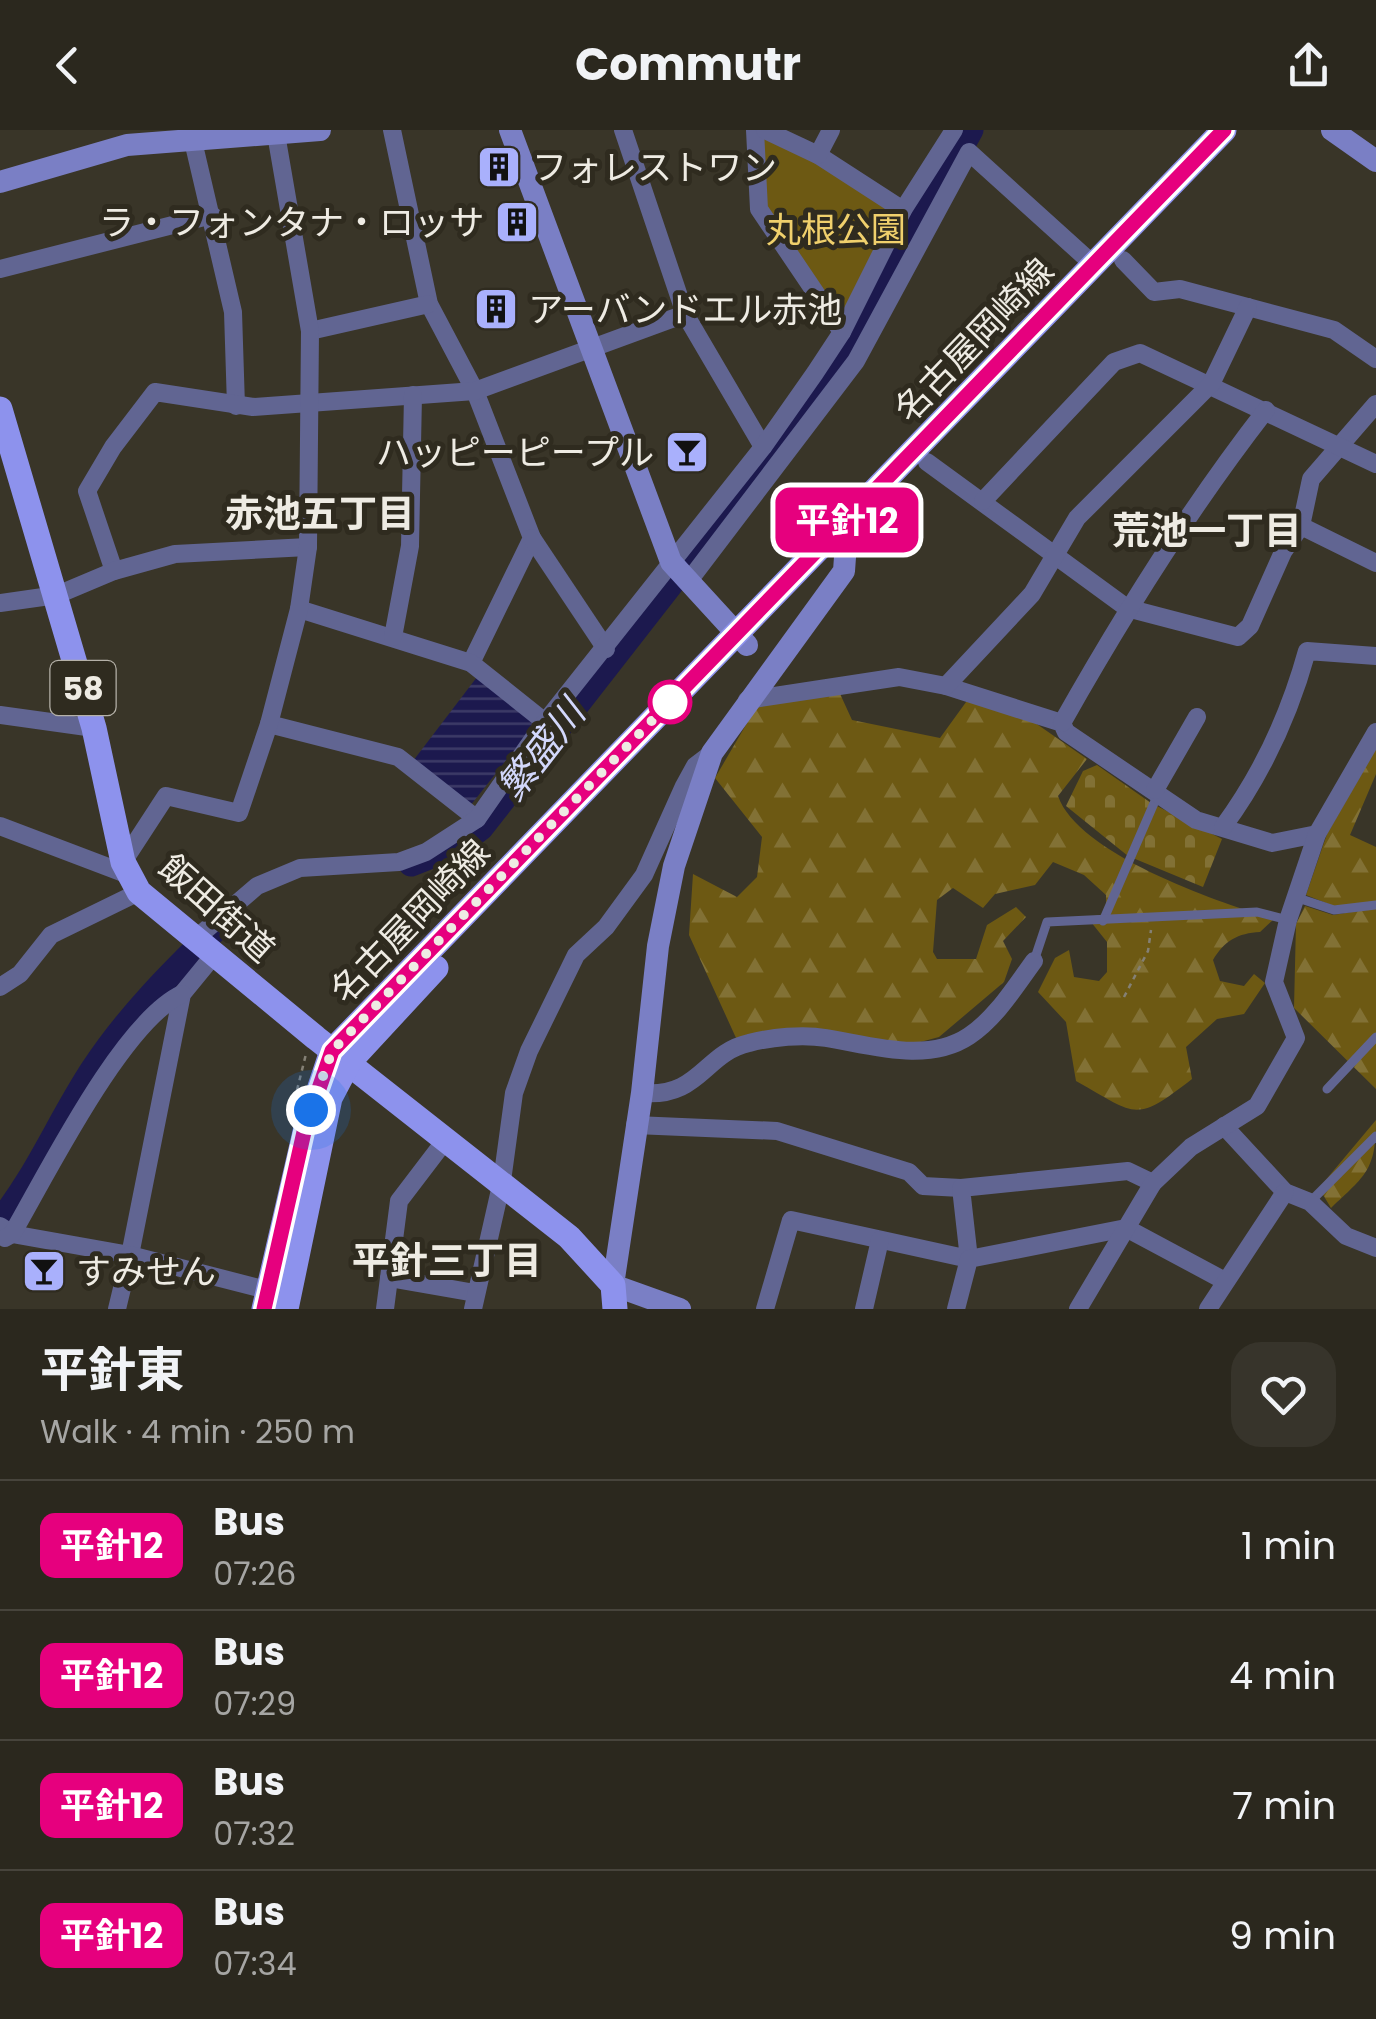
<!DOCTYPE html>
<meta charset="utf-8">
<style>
:root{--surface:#2b281e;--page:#37342b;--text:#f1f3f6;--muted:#a6a6a4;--line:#47443c}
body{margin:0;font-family:Poppins,"Noto Sans JP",sans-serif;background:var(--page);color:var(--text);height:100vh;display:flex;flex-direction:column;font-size:38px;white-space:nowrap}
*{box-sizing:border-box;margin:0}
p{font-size:32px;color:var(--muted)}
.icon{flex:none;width:55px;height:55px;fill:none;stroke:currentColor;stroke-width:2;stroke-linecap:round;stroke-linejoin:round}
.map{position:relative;height:1179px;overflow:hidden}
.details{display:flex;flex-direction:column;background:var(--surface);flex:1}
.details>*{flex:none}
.badge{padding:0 20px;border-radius:15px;font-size:35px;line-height:65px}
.you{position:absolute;width:50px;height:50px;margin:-25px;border:8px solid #fff;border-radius:50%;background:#1a73e8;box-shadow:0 0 0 15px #1a73e833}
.map>.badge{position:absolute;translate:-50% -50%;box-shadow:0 0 0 5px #fff}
.round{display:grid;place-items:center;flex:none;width:105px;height:105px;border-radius:30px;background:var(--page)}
.summary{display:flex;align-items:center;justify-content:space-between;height:170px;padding:0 40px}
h1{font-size:48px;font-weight:700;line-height:75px}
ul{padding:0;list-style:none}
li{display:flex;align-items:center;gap:30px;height:130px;padding:0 40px;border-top:2px solid var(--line)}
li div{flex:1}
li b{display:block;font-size:38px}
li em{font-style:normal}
li .badge{min-width:110px;font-weight:700;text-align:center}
header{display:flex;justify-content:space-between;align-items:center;height:130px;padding:0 40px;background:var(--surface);font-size:45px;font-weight:700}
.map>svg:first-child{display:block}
.green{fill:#6d5913}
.forest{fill:url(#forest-firs)}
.cemetery{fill:url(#cemetery-stones)}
.water{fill:url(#water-rules)}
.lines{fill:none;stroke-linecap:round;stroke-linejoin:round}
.river{stroke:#1c194e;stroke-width:25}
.path{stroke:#848075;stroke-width:2.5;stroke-dasharray:5 5;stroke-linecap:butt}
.lane{stroke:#616592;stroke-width:9}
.street{stroke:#616592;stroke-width:18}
.secondary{stroke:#7a7fc5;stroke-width:22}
.primary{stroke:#8d92ed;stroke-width:25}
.line-casing{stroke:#fff;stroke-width:22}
.line{stroke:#e6007e;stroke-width:15}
.walk{stroke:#eeebe3;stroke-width:10;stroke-dasharray:0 18}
.stop-dot{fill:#fff;stroke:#e6007e;stroke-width:5}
.labels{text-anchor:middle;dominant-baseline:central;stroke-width:10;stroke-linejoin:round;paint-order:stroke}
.shield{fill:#2f2b1f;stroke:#b5b1a8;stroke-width:2.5}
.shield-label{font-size:32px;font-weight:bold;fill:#eeebe3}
.poi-label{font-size:35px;fill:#eeebe3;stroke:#2f2b1f;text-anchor:start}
.park-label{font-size:35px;fill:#f0d06c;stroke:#2f2b1f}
.street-label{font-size:35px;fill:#eeebe3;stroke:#2f2b1f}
.neighbourhood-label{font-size:38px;font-weight:bold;fill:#eeebe3;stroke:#2f2b1f}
.water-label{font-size:38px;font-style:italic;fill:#d2d7fb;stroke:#2f2b1f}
</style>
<header><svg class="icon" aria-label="back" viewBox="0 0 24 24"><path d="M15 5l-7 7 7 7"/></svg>Commutr<svg class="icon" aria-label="share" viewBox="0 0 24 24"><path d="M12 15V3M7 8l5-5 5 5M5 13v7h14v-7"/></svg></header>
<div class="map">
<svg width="1376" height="1179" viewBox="0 0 1376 1179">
<defs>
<pattern id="forest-firs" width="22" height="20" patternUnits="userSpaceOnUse" patternTransform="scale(2.5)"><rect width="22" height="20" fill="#6d5913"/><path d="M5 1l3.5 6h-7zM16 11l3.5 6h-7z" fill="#827135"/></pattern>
<pattern id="cemetery-stones" width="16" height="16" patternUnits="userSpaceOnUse" patternTransform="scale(2.5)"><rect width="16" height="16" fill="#6d5913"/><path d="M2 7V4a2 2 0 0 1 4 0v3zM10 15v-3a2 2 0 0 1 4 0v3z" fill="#827135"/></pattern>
<pattern id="water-rules" width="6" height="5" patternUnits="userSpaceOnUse" patternTransform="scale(2.5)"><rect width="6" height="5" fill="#1c194e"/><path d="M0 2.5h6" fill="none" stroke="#3d3b67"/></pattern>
</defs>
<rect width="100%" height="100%" fill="#393528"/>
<!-- green -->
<polygon class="green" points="756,3 817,26 900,81 842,198 761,78"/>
<!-- forest -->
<g class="forest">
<path d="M836 555 852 590 940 608 969 568 1031 590 1087 629 1058 666C1078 724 1217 772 1274 789L1260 802C1238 803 1224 811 1213 830L1220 851 1244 856 1254 844 1265 853 1244 884 1217 889 1186 917 1192 949C1134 994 1137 985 1076 951L1066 892 1038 862 1055 828 1069 820 1074 847 1099 851 1107 842V812L1087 787 1106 784V765L1084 745 1053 732 1035 755 995 764 983 778 953 758 937 770 933 822 937 829H976L987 795 1016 777 1026 787 1003 811 1012 829 1004 852 939 907 898 918 823 900 742 921 689 805 693 744 737 767 757 747 762 707 715 648 761 569Z"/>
<polygon points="1376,619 1376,644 1350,705 1376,717 1376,771 1336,777 1306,765 1327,704"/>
<polygon points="1305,776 1333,785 1376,778 1376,959 1294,878 1296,794"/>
<path d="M1376 990C1376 1040 1366 1045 1331 1078L1319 1058Z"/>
</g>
<!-- cemetery -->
<polygon class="cemetery" points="1097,635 1151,673 1222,709 1203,757 1128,726 1066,676 1083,641"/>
<!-- water -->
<polygon class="water" points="477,547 535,594 470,676 413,631"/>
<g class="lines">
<!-- river -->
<g class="river">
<polyline points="411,734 457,716 481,698 838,240 971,0"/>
<path d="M0 1091C38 1044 60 989 93 939 127 887 171 843 215 800"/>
</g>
<!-- path -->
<g class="path">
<polyline points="1124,867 1148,821 1151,800"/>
<polyline points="297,960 306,924"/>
</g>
<!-- lane -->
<g class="lane">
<polyline points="1298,768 1334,780 1376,775"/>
<polyline points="1103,791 1158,664"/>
<polyline points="1034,831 1047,792 1257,782 1288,790"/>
<polyline points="1327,959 1376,907"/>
<polyline points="1311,1071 1376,1006"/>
</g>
<!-- street -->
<g class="street">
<polyline points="392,0 429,174 475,261 532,408 471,533"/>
<polyline points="623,0 685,184 763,317"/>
<polyline points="755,0 759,79 842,202"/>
<polyline points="765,0 818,25 903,80"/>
<polyline points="193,11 233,182 236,276"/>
<polyline points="818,25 831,0"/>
<polyline points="1123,130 1154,162 1180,159 1334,200 1376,229"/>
<polyline points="0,139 212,85"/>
<polyline points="310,201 429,174"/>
<polyline points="927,332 1127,478 1238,507 1250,496 1283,422 1301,396 1311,349 1376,274"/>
<polyline points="983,371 1114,232 1140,223 1376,334"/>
<polyline points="1301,396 1376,433"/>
<polyline points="532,408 606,519"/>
<polyline points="114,441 87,361 113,317 155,262 253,277 475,261 685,184"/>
<polyline points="688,452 856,231 969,22 1095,136"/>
<polyline points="0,473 57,465 114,441 175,424 308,417"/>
<polyline points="299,479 471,533 545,592"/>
<polyline points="393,507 410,416 413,265"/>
<polyline points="946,556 1062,593 1066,602 1196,690 1272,713 1317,704"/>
<polyline points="747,570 899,547 946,556 1032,464 1077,388 1211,254 1248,177"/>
<polyline points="0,585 94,598"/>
<path d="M1062 593C1124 483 1189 379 1266 280"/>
<polyline points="269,594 398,627 477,689"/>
<polyline points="1155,660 1197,587"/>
<polyline points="0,696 129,745"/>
<path d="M1223 697C1262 644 1289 586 1307 521L1376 526"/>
<polyline points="123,732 166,666 239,683 269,594 299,479 308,417 310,201 276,4"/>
<polyline points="194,810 257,756 300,738 399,732 426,722 477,689 545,592 763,317 815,243 842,202 903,80 954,0"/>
<polyline points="0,857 20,844 51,805 139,762"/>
<path d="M642 963C700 968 704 923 749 913 772 907 803 904 826 908 870 915 927 934 969 906 996 888 1015 857 1034 831"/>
<polyline points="635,995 777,1001 909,1042 923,1056 961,1058"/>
<polyline points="1224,996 1285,1062 1310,1072 1346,1106 1376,1118"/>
<polyline points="0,1096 12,1104 130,1125 182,864 214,825"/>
<path d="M5 1108 12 1104C47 1044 122 892 182 864"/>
<polyline points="389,1148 475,1163"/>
<polyline points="117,1179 130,1125 267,1160"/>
<polyline points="385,1179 399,1071 447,1008"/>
<polyline points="473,1179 502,1051 514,963 529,921 576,825 606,797 644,745 684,656 695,636 712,623"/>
<polyline points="765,1179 791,1090 969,1129 961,1058 1128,1041 1153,1053"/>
<polyline points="864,1179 880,1110"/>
<polyline points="956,1179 969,1129 1126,1098 1225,1151"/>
<polyline points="1078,1179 1153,1053 1191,1017 1257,976 1296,908 1274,852 1288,790 1317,704 1376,602"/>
<polyline points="1208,1179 1285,1062"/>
</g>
<!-- secondary -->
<g class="secondary">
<polyline points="510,0 671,432 747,515"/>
<polyline points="1332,0 1376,31"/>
<polyline points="0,52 127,15 320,0"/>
<polyline points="680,1179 613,1155 642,963 658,816 674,736 712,623 844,441 846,413"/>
</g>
<!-- primary -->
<g class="primary">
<polyline points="0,279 94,598 123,732 139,762 316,908 569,1107 613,1155 615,1179"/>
<polyline points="264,1179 305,1002 332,921 1224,0"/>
<polyline points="286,1179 330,968 349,932 436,838"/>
</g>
</g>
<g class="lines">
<!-- line casing -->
<g class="line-casing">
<polyline id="line" points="264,1179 304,1002 332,921 1224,0"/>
</g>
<!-- line -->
<use href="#line" class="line"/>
<!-- walk -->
<polyline class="walk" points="311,980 332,921 670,572"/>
</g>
<!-- icons -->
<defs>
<g id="building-square" transform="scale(2.25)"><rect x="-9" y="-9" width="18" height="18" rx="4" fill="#a9b0fc" stroke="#2f2b1f"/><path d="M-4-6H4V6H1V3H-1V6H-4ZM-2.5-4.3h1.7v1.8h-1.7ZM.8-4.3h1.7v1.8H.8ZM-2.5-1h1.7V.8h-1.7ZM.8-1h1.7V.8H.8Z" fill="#111"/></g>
<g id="bar-square" transform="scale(2.25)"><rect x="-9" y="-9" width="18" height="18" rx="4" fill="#a9b0fc" stroke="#2f2b1f"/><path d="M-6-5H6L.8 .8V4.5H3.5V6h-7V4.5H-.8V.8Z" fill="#111"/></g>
</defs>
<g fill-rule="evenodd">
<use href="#building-square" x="499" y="37"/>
<use href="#building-square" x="517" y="92"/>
<use href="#building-square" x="496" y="179"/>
<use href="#bar-square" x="687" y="322"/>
<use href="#bar-square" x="44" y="1141"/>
</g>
<!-- markers -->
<circle class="stop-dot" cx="670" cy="572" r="20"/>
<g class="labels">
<!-- shield labels -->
<rect class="shield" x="50.5" y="531" width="65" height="54" rx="8"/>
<g class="shield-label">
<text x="83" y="558">58</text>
</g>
<!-- poi labels -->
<g class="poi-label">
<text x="532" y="37">フォレストワン</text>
<text x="484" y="92" text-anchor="end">ラ・フォンタナ・ロッサ</text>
<text x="528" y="179">アーバンドエル赤池</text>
<text x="654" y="322" text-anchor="end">ハッピーピープル</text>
<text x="76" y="1141">すみせん</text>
</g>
<!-- park labels -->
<g class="park-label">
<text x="836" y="99">丸根公園</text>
</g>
<!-- street labels -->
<g class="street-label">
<text transform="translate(974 210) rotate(-46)">名古屋岡崎線</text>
<text transform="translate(217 778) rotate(42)">飯田街道</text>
<text transform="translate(410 791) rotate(-46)">名古屋岡崎線</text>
</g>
<!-- neighbourhood labels -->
<g class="neighbourhood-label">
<text x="320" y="383">赤池五丁目</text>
<text x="1207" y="400">荒池一丁目</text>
<text x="447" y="1130">平針三丁目</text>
</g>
<!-- water labels -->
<g class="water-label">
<text transform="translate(541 620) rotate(-52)">繁盛川</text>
</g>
</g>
</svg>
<div class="you" style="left:311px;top:980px"></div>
<b class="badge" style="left:847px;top:390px;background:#e6007e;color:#fff">平針12</b>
</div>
<section class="details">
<div class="summary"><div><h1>平針東</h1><p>Walk · 4 min · 250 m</p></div><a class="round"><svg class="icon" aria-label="heart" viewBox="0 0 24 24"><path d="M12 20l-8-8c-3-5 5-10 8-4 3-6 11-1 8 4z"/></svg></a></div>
<ul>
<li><span class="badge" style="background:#e6007e;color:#fff">平針12</span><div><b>Bus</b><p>07:26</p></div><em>1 min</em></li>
<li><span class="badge" style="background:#e6007e;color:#fff">平針12</span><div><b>Bus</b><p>07:29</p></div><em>4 min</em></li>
<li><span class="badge" style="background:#e6007e;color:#fff">平針12</span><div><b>Bus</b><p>07:32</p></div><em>7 min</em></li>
<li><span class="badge" style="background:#e6007e;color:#fff">平針12</span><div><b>Bus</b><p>07:34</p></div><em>9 min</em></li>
</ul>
</section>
